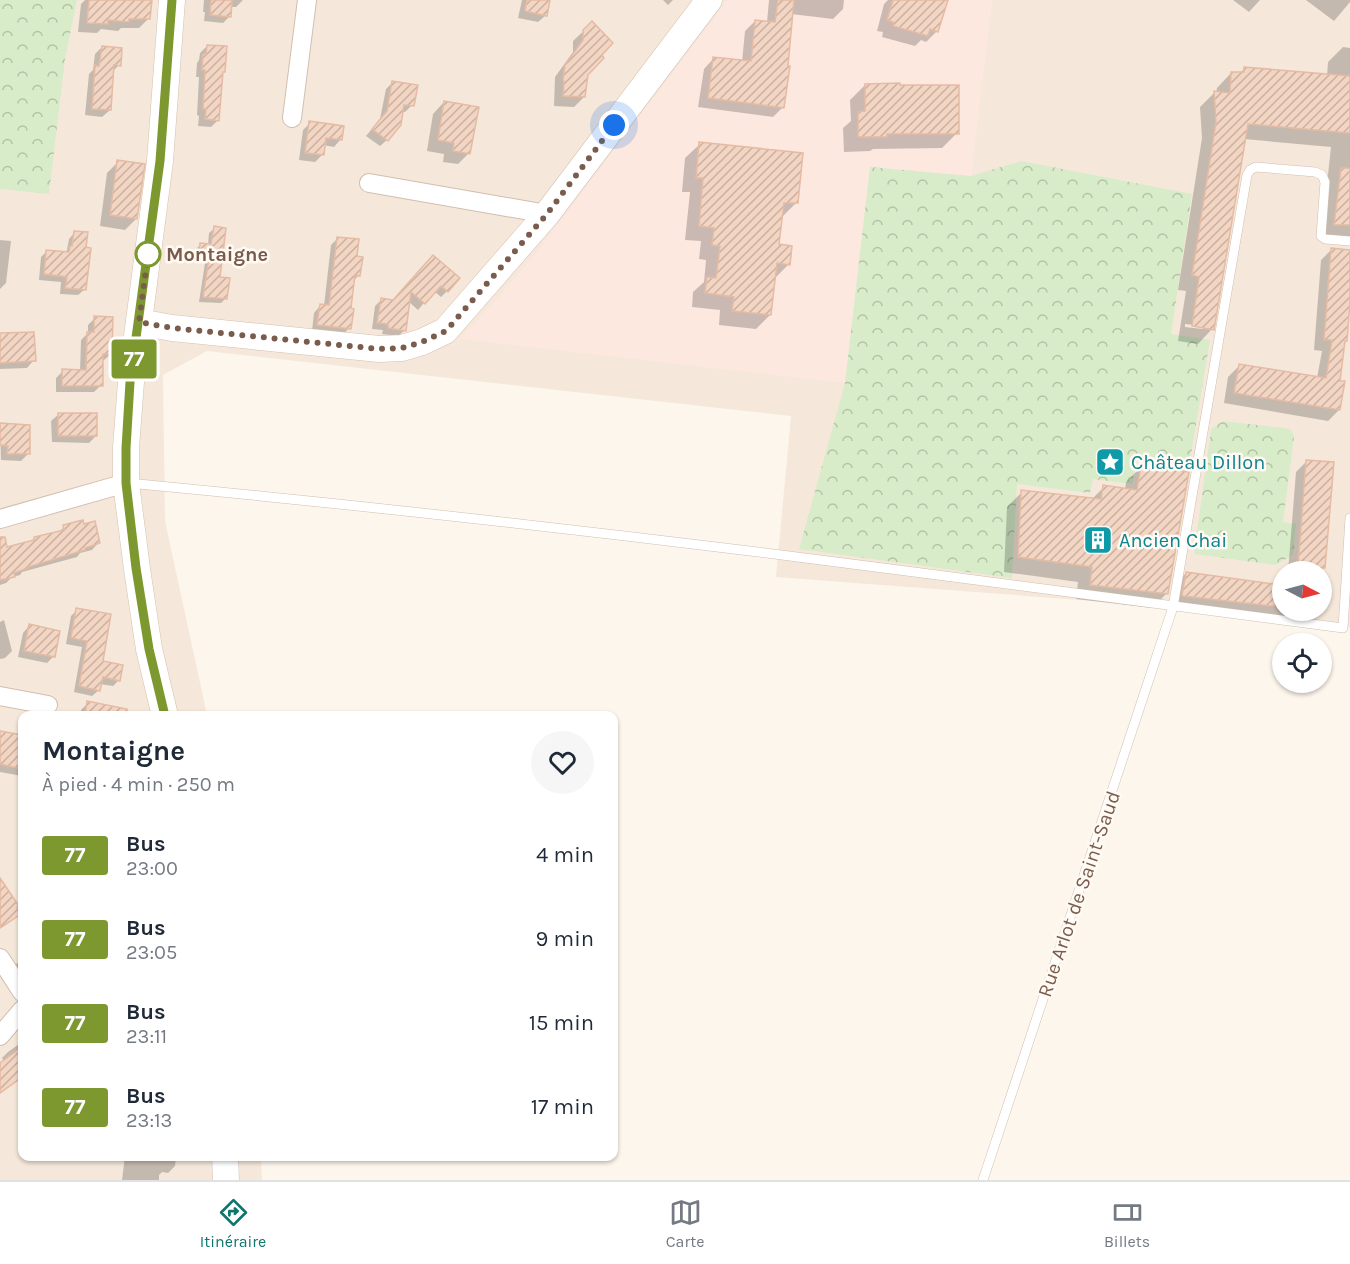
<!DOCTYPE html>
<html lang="fr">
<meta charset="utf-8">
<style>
:root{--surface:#fff;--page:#f6f6f7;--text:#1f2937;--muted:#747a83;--line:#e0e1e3;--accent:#0f766e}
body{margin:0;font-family:Karla,sans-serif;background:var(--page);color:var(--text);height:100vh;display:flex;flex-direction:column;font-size:22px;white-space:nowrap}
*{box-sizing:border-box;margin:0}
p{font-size:20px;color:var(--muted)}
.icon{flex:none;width:33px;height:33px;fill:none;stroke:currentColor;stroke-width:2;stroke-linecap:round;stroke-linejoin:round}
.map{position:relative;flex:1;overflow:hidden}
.details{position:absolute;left:18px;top:711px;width:600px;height:450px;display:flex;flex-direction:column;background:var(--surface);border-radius:12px;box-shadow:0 2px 4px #0004}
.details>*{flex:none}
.badge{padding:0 12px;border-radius:4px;font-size:21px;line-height:39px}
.needle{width:39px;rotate:96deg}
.fabs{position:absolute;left:1272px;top:561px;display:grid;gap:12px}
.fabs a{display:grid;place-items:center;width:60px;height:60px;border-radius:50%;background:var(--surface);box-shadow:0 2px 4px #0004;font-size:30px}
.you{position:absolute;width:30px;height:30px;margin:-15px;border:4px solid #fff;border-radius:50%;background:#1a73e8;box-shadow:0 0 0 9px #1a73e833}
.map>.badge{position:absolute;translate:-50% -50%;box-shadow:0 0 0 3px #fff}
.round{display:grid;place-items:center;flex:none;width:63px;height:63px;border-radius:32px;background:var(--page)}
.overview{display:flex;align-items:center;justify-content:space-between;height:102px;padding:0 24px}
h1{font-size:28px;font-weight:700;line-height:45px}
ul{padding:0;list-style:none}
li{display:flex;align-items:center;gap:18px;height:84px;padding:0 24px}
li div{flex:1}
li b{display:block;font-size:22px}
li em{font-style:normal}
li .badge{min-width:66px;font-weight:700;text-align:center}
.menu{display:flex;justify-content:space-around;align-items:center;height:84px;border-top:2px solid var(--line);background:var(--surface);font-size:16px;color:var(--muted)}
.menu a{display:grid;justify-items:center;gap:3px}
.menu .on{color:var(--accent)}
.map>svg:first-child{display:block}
.residential{fill:#f5e8da;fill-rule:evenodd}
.commercial{fill:#fde8e0}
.park{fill:url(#park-crowns)}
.shadow{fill:#0003;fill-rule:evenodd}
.building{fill:url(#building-hatch);stroke:#e6bba3;stroke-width:1.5}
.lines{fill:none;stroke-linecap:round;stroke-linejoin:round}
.lane-casing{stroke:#d1beb0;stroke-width:10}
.street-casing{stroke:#d1beb0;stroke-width:20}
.secondary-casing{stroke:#d6c0b0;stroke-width:27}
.lane{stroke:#fff;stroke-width:9}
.street{stroke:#fff;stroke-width:18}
.secondary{stroke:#fff;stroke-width:26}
.line-casing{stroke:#fff;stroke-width:14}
.line{stroke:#7c982e;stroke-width:9}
.walk{stroke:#7a5c4d;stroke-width:6;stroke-dasharray:0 10.8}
.stop-dot{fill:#fff;stroke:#7c982e;stroke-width:3}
.labels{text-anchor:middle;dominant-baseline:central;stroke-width:5;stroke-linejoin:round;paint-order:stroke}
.stop-label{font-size:20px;font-weight:bold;fill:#7a5c4d;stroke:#fffaf3;text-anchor:start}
.culture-label{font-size:20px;fill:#0d838f;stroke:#fffaf3;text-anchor:start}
.street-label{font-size:20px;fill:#7a5c4d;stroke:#fffaf3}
</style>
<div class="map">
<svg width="1350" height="1180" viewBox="0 0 1350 1180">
<defs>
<pattern id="park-crowns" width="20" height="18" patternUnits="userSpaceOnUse" patternTransform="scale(1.5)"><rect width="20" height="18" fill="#d8ecc9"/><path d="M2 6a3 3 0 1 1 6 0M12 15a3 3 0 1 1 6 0" fill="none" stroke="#b4c2a5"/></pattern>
<pattern id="building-hatch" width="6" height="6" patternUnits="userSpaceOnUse" patternTransform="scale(1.5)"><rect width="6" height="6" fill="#f3d5c3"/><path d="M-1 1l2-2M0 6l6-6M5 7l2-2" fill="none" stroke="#cab0a1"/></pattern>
</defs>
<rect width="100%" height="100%" fill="#fdf6ec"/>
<!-- residential -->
<path class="residential" d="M0 0H1350V628L1173 607 776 577 791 416 207 351 163 375 165 521 207 715 22 716V1156L261 1157 262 1180H0ZM1282 572H1322V610H1282Z"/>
<!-- commercial -->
<polygon class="commercial" points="728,0 992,0 971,176 870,168 845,383 460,339 497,299 537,252"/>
<!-- park -->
<g class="park">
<polygon points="0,0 77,0 65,59 49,194 0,189"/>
<polygon points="1021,161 1192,194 1171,334 1210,340 1189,467 1137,460 1132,484 1093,479 1090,493 1017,484 1012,578 799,549 845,383 870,167 971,176"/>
<polygon points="1223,421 1291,429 1294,437 1283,522 1296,524 1293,555 1275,565 1194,554 1211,429"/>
</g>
<!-- shadow -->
<g class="shadow">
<polygon points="85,0 141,0 148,19 139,28 121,28 118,31 101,29 97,33 78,32 81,4"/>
<polygon points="204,0 243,0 236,7 230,7 230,16 223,23 204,21 205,12 203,12"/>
<polygon points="522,0 548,0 546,15 538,22 518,18"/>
<polygon points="663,0 673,0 668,5"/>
<polygon points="769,0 844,0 843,9 833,19 791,14 783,107 773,117 698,107 704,69 714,58 742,62 745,31 755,21 767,22"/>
<polygon points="888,0 946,0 937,31 926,42 921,40 915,46 882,37 883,32 877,31 884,4"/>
<polygon points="1233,0 1260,0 1249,12"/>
<polygon points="1306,0 1350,0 1350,2 1334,21"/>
<polygon points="592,23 584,97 574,107 554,106 555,77 573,52 573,41"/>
<polygon points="207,46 224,71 221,75 218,120 211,127 198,126 199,116 197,115 199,77 196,77 197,63 199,60 200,53"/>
<polygon points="102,47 119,65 112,72 110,110 102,117 85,115 89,74 93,70 95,54"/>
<path d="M1343 47 1350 48V236L1347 239H1321L1331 147 1244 139 1212 329 1198 344 1178 341 1186 291 1178 290 1202 138 1200 107 1215 92 1216 93 1217 88 1231 73H1240L1245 68 1327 76 1328 62ZM1185 324 1203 326V329L1185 327Z"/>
<polygon points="392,83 412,105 405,112 401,112 387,140 380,146 366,136 380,119 386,89"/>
<polygon points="865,85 957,133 942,148 873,149 870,151 844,152 843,128 851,121 850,100"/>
<polygon points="444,102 469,153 458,164 443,162 444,154 427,151 433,114"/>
<polygon points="310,123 341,139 334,147 323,145 322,155 315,162 299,160 303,130"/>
<polygon points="700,144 796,203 782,217 777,246 789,264 774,279 770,315 756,329 719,325 720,310 692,307 693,292 704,282 706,260 699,259 701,241 685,240 690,192 682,192 685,158"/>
<polygon points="118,162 136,219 125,230 100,226 107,173"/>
<polygon points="215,228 218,278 226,298 221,303 199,302 205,263 194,261 196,249 201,244 208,245 209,233"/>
<polygon points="75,232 85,289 78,295 60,294 61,282 39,280 41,257 47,251 64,253 67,250 69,239"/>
<polygon points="338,238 355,258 359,275 353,281 349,328 343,335 312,331 314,313 320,306 324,306 331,245"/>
<polygon points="0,240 11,241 6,283 0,289"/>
<polygon points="1332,249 1350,251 1350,282 1339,382 1339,410 1328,421 1224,403 1228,377 1240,365 1317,378 1322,351 1314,350 1321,260"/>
<polygon points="427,263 447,291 441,297 434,291 418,310 408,301 405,330 398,336 382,334 383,330 372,329 375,306 381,300 393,302"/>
<polygon points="95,318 111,354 104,360 101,360 101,385 94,392 56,392 56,378 63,371 80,371 81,340 88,333 88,325"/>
<polygon points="0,335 34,360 27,368 0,369"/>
<polygon points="59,414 96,436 89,443 52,442 51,421"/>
<polygon points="0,425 28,454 21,461 1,460"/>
<polygon points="1307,461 1324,567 1320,572 1288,572 1296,472"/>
<polygon points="1141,467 1167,593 1152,608 1076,599 1078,582 1004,572 1007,507 1022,492 1091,500 1104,487 1125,490 1126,482"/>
<polygon points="83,526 99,542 92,550 80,553 77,557 22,572 20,575 12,577 6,583 0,585 0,551 30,543 34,539 58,533 64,527"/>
<polygon points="1186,573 1282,586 1282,610 1294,610 1285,619 1172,606 1175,584"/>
<polygon points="77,610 101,662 119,680 113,686 100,684 99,690 92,696 74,692 82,647 66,644 71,616"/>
<polygon points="4,620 12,651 5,658 0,659 0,622"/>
<polygon points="29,626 54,656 47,663 18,657 23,633"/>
<polygon points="88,703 111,716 80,716 81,710"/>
<polygon points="0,732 22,737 22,776 0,772"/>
<polygon points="22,959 22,984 11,969"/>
<polygon points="22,1042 22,1077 0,1093 0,1065 4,1062 2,1058 8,1052"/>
<polygon points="125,1156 176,1156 175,1166 168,1173 162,1172 159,1175 159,1180 122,1180"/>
</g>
<!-- building -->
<g class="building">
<polygon points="89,0 152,0 150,19 129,19 129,22 108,20 108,24 87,23"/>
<polygon points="211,0 232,0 231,17 210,15"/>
<polygon points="527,0 550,0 547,16 525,11"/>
<polygon points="778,0 794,0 788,66 790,66 784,108 708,98 713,57 751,61 755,20 775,22"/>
<polygon points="893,0 948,0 938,32 930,29 928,36 893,26 893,22 887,20"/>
<polygon points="592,21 613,43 602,55 604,58 588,75 585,97 563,96 564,82 563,79 565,65 583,40 583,30"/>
<polygon points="207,45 227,46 225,72 223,72 219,121 205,119 206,109 203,109 205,70 202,70 203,54 206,54"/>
<polygon points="102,46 122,48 121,66 114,65 111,110 92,109 95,65 99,66"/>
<polygon points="1244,67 1350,76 1350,133 1248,124 1214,330 1192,326 1199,277 1192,275 1216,122 1214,91 1230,93 1231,72 1244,72"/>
<polygon points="392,81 418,85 414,106 404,105 401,125 388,141 372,129 387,111"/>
<polygon points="900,83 900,85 959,85 959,134 887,134 887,137 858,137 858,112 865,111 865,84"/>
<polygon points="444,101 479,107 470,154 453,151 454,143 438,140"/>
<polygon points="309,121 344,126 342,140 326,138 324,155 305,153"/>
<polygon points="699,142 803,153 798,203 784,203 779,244 792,246 790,265 777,263 771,315 732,311 734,297 705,293 707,277 716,278 720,246 712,245 714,228 699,226 703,178 696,178"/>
<polygon points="117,160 145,164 137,219 110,215"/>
<polygon points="1341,168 1350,168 1350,225 1334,225"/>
<polygon points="214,226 226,228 220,277 230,278 227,299 203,297 209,258 199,257 200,243 211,244"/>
<polygon points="74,231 88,232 86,247 91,248 86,290 65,288 67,277 44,274 46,250 69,252 70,246 72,246"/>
<polygon points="337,237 359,239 357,256 363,257 360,276 355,275 351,308 354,309 351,329 317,325 320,304 329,305"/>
<polygon points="1331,248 1350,250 1350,302 1347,341 1345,341 1340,381 1345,381 1340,410 1234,393 1239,364 1326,378 1332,340 1324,340"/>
<polygon points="433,255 460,278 448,292 441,286 425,304 411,292 406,331 388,328 388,324 377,323 381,298 393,300"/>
<polygon points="94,316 113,317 112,354 103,354 103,386 62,386 62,369 86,370 87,332 94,332"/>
<polygon points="34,332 36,361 0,363 0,333"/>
<rect x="58" y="413" width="39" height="23"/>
<polygon points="0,423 30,425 30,454 7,454 8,446 0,445"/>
<polygon points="1306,460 1334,462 1325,568 1298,566"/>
<polygon points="1141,465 1189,472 1168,594 1090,585 1092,567 1018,557 1021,490 1101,499 1103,485 1137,490"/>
<polygon points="83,520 84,524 95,521 100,543 85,548 85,550 28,567 28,568 14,573 15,577 0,580 0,537 5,537 7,547 34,540 34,537 64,530 63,525"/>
<polygon points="1186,572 1282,585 1282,607 1183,596 1182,595"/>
<polygon points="76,608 111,614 103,661 123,665 120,681 103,677 100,691 79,686 87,641 71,638"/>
<polygon points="29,624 60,631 55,657 24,651"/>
<polygon points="87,701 127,709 127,716 85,716"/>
<polygon points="0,731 22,735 22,769 0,764"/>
<polygon points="0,878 19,906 17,907 21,914 0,928"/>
<polygon points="22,1047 22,1077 0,1093 0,1063"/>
</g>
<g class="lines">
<!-- lane casing -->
<g class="lane-casing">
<g id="lane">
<path d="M128 483C338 503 548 526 758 552 953 576 1147 604 1343 628L1350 518"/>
<polyline points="983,1180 1173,607 1247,175 1250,170 1256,167 1315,172 1322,175 1325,182 1321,236 1325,239 1350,241"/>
</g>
</g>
<!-- street casing -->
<g class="street-casing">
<g id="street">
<polyline points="292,118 307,0"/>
<polyline points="369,183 547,214"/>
<polyline points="0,519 126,483"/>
<polyline points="0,696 48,705"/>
<polyline points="0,958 22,992"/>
<polyline points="0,1036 22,1010"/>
</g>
</g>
<!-- secondary casing -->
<g class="secondary-casing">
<g id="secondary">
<polyline points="139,322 172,328 379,349 402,348 422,342 445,331 547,214 709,0"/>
<polyline points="165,716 149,649 137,569 126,483 126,448 131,382 160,161 172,0"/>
<polyline points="225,1156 226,1180"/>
</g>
</g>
<!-- lane -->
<use href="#lane" class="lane"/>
<!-- street -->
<use href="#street" class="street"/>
<!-- secondary -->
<use href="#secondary" class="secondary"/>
</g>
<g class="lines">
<!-- line casing -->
<g class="line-casing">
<polyline id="line" points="165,716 149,649 136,568 126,483 126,448 130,382 160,161 172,0"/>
</g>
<!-- line -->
<use href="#line" class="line"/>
<!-- walk -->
<polyline class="walk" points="148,254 139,322 172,328 379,349 402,348 422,342 446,331 547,214 614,125"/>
</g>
<!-- icons -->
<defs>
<g id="sight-square" transform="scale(1.5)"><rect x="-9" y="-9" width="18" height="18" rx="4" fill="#0f9aa8" stroke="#fffaf3"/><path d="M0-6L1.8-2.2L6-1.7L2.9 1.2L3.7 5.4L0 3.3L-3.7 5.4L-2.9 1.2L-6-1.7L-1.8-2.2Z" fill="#fff"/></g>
<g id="building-square" transform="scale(1.5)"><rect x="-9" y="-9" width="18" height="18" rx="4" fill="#0f9aa8" stroke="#fffaf3"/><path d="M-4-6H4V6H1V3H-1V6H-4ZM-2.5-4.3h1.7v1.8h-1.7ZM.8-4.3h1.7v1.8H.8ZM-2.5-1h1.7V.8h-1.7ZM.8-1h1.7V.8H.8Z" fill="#fff"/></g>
</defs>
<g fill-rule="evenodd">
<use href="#sight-square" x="1110" y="462"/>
<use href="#building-square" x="1098" y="540"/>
</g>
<!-- markers -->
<circle class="stop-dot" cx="148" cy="254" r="12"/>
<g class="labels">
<!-- stop labels -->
<g class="stop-label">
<text x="166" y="254">Montaigne</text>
</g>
<!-- culture labels -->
<g class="culture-label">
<text x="1131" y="462">Château Dillon</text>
<text x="1119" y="540">Ancien Chai</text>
</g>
<!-- street labels -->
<g class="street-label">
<text transform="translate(1079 894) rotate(-71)">Rue Arlot de Saint-Saud</text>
</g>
</g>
</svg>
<div class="fabs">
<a><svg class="needle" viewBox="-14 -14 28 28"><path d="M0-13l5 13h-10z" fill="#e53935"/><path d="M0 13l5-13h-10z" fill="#747a83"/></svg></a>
<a><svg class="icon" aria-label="locate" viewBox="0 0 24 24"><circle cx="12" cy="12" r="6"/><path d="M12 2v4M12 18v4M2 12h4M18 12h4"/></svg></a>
</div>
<div class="you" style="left:614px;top:125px"></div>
<b class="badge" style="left:134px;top:359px;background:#7c982e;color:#fff">77</b>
<section class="details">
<div class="overview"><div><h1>Montaigne</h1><p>À pied · 4 min · 250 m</p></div><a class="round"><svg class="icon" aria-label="heart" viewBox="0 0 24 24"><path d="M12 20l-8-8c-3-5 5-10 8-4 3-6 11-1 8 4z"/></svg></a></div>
<ul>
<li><span class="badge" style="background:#7c982e;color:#fff">77</span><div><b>Bus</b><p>23:00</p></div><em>4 min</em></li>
<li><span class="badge" style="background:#7c982e;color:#fff">77</span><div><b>Bus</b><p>23:05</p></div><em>9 min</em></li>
<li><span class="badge" style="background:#7c982e;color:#fff">77</span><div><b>Bus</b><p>23:11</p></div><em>15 min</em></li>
<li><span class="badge" style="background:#7c982e;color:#fff">77</span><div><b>Bus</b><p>23:13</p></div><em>17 min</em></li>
</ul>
</section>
</div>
<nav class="menu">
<a class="on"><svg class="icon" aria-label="directions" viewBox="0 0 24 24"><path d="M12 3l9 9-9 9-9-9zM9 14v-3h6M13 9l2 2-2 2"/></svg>Itinéraire</a>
<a><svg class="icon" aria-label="map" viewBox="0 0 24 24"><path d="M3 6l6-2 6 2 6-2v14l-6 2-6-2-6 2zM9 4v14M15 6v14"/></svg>Carte</a>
<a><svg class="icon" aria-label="tickets" viewBox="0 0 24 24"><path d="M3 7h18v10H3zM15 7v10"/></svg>Billets</a>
</nav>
